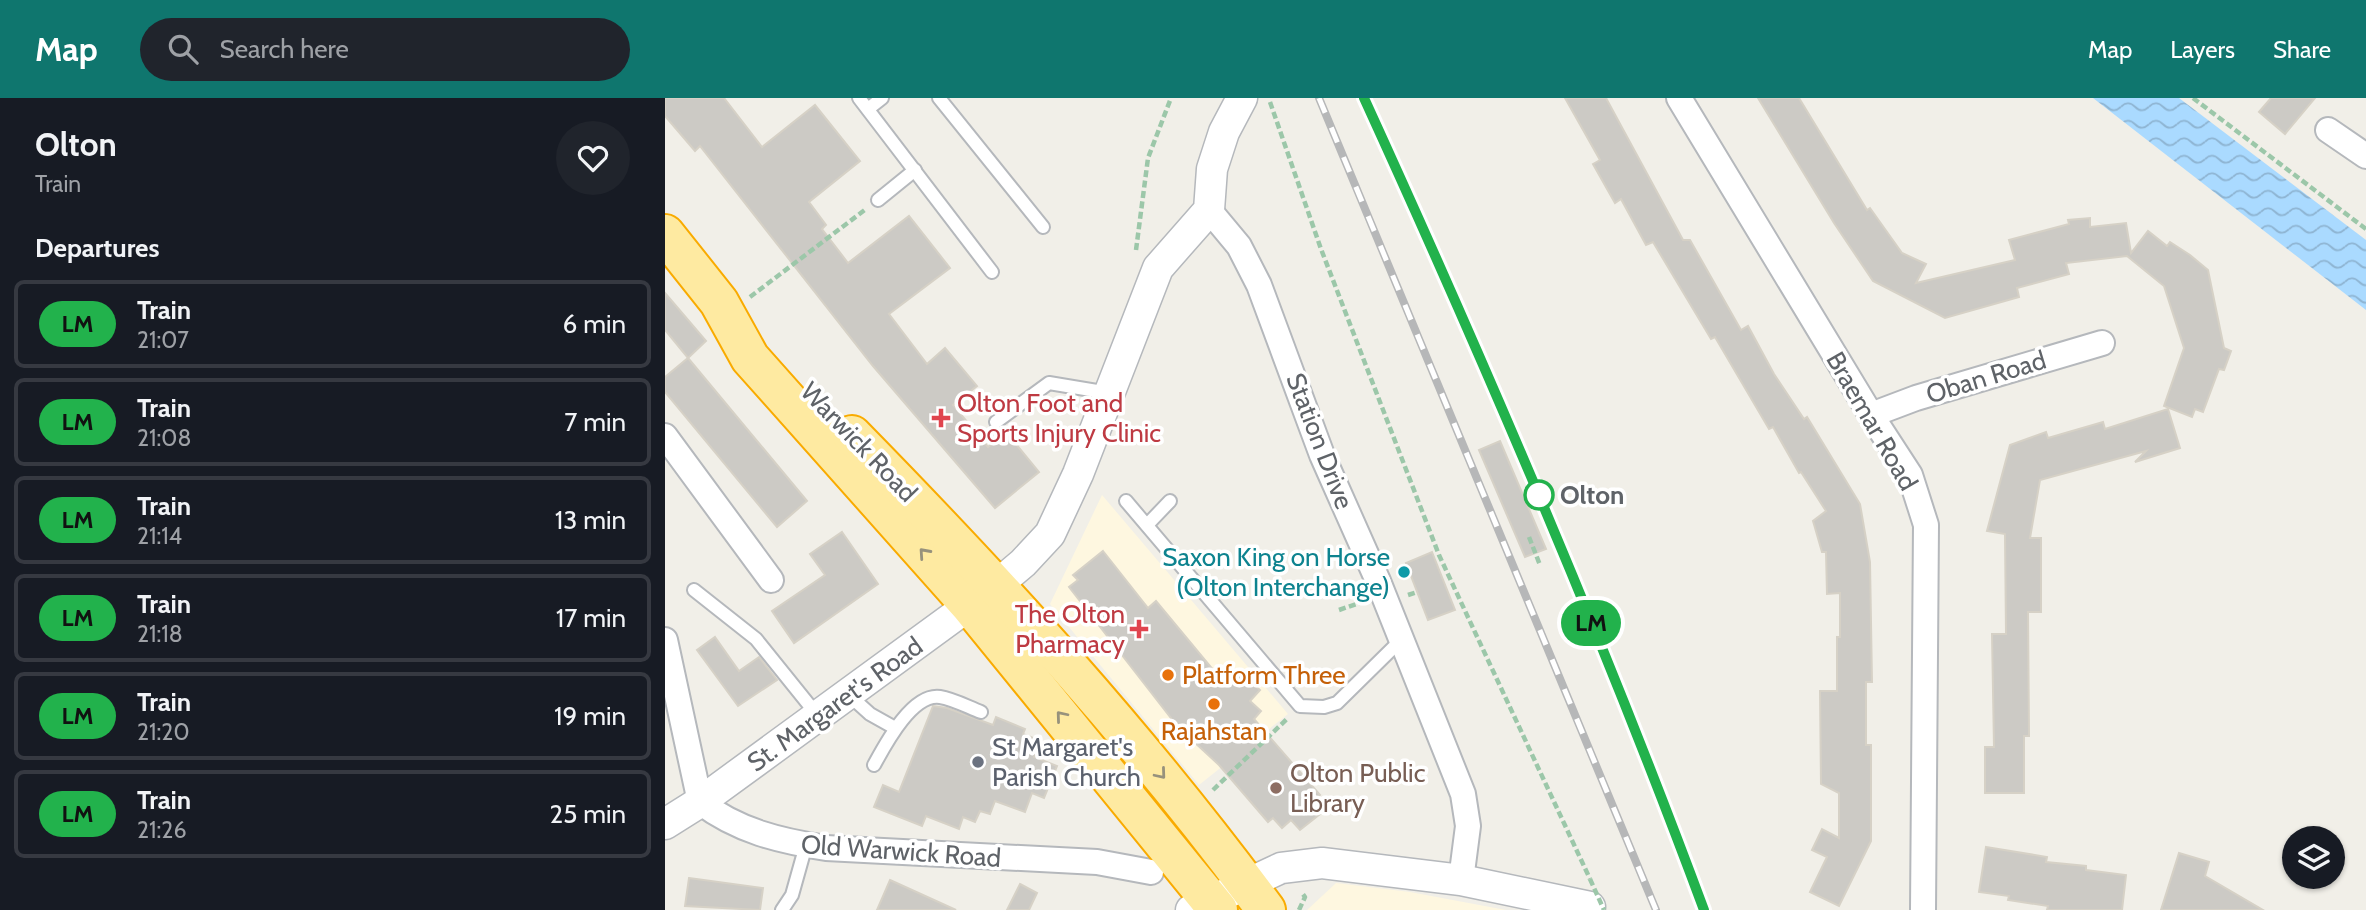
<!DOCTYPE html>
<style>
:root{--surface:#171b24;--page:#20242c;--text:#f1f3f6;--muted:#9ea1a6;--line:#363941;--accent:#0f766e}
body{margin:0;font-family:Cabin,sans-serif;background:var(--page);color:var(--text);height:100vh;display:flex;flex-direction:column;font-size:26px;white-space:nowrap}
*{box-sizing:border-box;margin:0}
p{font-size:23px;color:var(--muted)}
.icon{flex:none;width:38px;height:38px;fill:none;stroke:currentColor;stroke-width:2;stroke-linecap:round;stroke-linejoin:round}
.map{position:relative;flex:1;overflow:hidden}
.sheet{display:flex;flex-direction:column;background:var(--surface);width:665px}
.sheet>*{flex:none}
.badge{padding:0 14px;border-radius:23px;font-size:24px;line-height:46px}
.tools{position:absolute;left:1617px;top:728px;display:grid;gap:14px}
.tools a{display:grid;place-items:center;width:63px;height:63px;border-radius:50%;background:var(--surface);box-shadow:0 2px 5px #0004;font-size:35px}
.map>.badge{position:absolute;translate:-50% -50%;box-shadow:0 0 0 4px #fff}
h2{padding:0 35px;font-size:26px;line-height:63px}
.round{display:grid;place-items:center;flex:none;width:74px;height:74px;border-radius:37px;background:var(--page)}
.head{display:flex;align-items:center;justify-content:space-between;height:119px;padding:0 35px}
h1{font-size:33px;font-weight:700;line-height:52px}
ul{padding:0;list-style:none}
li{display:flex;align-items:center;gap:21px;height:88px;margin:0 14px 10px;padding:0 21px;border:4px solid var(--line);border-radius:10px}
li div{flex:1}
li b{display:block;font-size:26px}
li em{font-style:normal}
li .badge{min-width:77px;font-weight:700;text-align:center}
header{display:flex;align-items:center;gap:42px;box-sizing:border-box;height:98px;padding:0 35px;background:var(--accent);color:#fff}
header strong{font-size:33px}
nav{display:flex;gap:38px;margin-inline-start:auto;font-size:24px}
.search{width:490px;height:63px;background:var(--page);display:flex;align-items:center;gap:18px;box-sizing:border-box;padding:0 24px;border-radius:38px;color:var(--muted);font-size:26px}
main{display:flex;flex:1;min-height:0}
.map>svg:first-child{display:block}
.commercial{fill:#fef7e0}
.water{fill:url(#water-waves)}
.building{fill:#cccac5;stroke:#d6d1c6;stroke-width:2}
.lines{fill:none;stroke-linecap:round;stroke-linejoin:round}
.service-casing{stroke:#b5b8bc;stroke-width:16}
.minor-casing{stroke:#b5b8bc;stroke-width:28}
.tertiary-casing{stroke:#b5b8bc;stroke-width:33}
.trunk-casing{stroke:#f9ab00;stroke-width:42}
.path{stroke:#9cc7a9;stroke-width:4.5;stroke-dasharray:7 3.5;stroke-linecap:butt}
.service{stroke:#fff;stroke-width:12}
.minor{stroke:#fff;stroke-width:24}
.tertiary{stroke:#fff;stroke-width:30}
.trunk{stroke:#feeaa1;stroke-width:38}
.rail-casing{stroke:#b6b7b8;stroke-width:8}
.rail{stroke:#fff;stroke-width:5;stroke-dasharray:16;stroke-linecap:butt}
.path-bridge{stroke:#9cc7a9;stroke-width:4.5;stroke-dasharray:7 3.5;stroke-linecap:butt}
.oneway{stroke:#97927c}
.line-casing{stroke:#fff;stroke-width:16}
.line{stroke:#22b24c;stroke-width:10}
.health-dot{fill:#e0444e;stroke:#fff;stroke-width:2.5}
.stop-dot{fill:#fff;stroke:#22b24c;stroke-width:3.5}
.culture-dot{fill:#0f9aa8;stroke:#fff;stroke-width:2.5}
.food-dot{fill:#e8710a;stroke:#fff;stroke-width:2.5}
.worship-dot{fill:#6b7280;stroke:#fff;stroke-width:2.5}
.education-dot{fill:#8d6e63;stroke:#fff;stroke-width:2.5}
.labels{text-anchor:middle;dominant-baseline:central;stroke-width:7;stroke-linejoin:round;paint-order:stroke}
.street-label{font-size:26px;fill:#5f6368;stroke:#fff}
.health-label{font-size:26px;fill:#be3a42;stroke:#fff;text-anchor:start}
.stop-label{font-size:26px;font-weight:bold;fill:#5f6368;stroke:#fff;text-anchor:start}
.culture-label{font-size:26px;fill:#0d838f;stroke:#fff;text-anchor:end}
.food-label{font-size:26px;fill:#c56008;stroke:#fff;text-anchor:start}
.worship-label{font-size:26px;fill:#5b616d;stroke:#fff;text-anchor:start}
.education-label{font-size:26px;fill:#785e54;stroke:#fff;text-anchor:start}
</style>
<header>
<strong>Map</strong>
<div class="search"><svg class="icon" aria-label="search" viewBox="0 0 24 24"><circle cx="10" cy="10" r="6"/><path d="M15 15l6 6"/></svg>Search here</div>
<nav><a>Map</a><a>Layers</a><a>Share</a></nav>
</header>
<main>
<section class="sheet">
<div class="head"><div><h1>Olton</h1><p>Train</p></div><a class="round"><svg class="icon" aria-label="heart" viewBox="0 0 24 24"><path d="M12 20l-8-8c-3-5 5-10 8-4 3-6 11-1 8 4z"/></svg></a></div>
<h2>Departures</h2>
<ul>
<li><span class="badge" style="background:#22b24c;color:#111">LM</span><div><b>Train</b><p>21:07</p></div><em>6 min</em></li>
<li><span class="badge" style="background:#22b24c;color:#111">LM</span><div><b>Train</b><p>21:08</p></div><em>7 min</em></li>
<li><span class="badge" style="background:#22b24c;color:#111">LM</span><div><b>Train</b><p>21:14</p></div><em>13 min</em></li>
<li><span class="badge" style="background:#22b24c;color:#111">LM</span><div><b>Train</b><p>21:18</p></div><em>17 min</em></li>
<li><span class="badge" style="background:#22b24c;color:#111">LM</span><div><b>Train</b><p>21:20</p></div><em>19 min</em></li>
<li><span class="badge" style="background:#22b24c;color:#111">LM</span><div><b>Train</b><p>21:26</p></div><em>25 min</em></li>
</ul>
</section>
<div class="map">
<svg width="1701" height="812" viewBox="0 0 1701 812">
<defs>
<pattern id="water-waves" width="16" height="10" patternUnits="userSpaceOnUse" patternTransform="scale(1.75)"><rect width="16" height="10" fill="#aadaff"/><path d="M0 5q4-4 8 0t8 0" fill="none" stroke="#8eb4d2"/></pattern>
</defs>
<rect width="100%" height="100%" fill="#f1efe8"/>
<!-- commercial -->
<g class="commercial">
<polygon points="437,397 623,616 534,687 385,506"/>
<polygon points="671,785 745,794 841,812 642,812"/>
</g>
<!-- water -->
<polygon class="water" points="1428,0 1514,0 1701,142 1701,212"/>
<!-- building -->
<g class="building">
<polygon points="0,0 59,0 97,49 150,7 195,63 144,104 161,127 157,131 183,165 244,118 285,170 224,216 262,266 280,250 312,288 288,307 323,349 341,334 374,374 330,410 208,268 35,48 30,53 0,18"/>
<polygon points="900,0 941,0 1018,142 1025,142 1076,232 1083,228 1109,276 1139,321 1142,319 1195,406 1205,464 1207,584 1201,584 1201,647 1206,647 1206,743 1174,808 1145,794 1162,759 1147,752 1157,731 1174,740 1174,695 1156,686 1155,593 1172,593 1172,539 1175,539 1175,495 1162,496 1161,454 1157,454 1148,423 1161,413 1136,374 1134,375 1108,329 1104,331 1050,239 1046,241 988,144 981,147 956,101 950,105 928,66 935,62"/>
<polygon points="1093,0 1134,0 1202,112 1205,110 1237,155 1261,166 1251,185 1350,162 1344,142 1404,126 1403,122 1425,120 1425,129 1461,125 1466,155 1483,133 1502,148 1505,144 1525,157 1543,172 1559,250 1566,253 1559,272 1554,271 1538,314 1530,311 1527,319 1499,308 1519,250 1499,188 1462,158 1401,165 1404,176 1352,190 1354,199 1280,220 1208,183 1169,125"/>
<polygon points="1606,0 1650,0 1620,36 1594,14"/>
<polygon points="0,195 41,243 23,260 0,232"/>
<polygon points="23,260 142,403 112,429 0,294 0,279"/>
<polygon points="1503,311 1515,350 1470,364 1481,353 1375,382 1365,440 1376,440 1376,514 1363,514 1364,638 1359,638 1359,695 1320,695 1320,649 1329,649 1327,536 1341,536 1340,436 1322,433 1345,347 1381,334 1383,340 1438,324 1440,331"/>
<polygon points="835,343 881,451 860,459 814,352"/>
<polygon points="177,434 213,486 129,545 107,513 160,477 145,456"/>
<polygon points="438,453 483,510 491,503 554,579 557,576 566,583 574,573 595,592 585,603 596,613 589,621 655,697 646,705 655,716 635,732 626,722 617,730 608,720 603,724 554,667 513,629 404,489 413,482 408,477"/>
<polygon points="767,454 790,512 763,522 741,465"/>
<polygon points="50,539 74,573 94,559 112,582 73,608 32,552"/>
<polygon points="268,608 282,610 328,627 331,619 360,631 358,636 376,643 369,659 392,668 379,700 367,695 360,714 330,703 325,716 315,713 310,724 298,719 294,731 261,718 257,728 209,709 218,687 234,694"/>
<polygon points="1321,749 1382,759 1381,764 1421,768 1421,772 1461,777 1457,812 1382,812 1383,808 1343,802 1344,798 1314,794"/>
<polygon points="1514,755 1544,764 1540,778 1598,812 1496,812"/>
<polygon points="24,780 98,790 95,812 20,808"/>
<polygon points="225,782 291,812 212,812"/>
<polygon points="355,786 372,795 364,812 342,812"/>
</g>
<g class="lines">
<!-- service casing -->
<g class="service-casing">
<g id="service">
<polyline points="194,0 327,174"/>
<polyline points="274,0 378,129"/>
<polyline points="203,11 217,0"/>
<polyline points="213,102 250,72"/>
<polyline points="331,324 384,285 444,295"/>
<polyline points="461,403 635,608 659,609 672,605 735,543"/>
<polyline points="482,427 505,403"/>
<polyline points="29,492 91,541 153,618"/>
<polyline points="184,597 205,616 230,630"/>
<path d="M209 667C220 647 247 595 275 599 288 601 303 609 316 614"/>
<polyline points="117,812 127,797 141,747"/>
</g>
</g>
<!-- minor casing -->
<g class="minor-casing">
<g id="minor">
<polyline points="1014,0 1206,317 1245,377 1261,427 1258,812"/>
<polyline points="1663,32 1701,58"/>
<polyline points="544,112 574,148 594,187 657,357 713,483 798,696 803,728 796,782"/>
<polyline points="1206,317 1251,300 1437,245"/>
<polyline points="0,338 106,482"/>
<path d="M0 542 35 704C73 733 115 743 161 750L432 764 486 774"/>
</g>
</g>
<!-- tertiary casing -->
<g class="tertiary-casing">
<g id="tertiary">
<polyline points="0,726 35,704 332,487 358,465 385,436 413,376 493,170 544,112 547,71 559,34 577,0"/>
<polyline points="526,812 616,770 657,765 796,782 925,809"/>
</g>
</g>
<!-- trunk casing -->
<g class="trunk-casing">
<g id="trunk">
<polyline points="0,136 54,204 85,260 304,506 553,812"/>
<path d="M187 337C336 489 474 640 601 812"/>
</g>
</g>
<!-- path -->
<g class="path">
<polyline points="1528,0 1701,131"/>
<polyline points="605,4 656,151 774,457 925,781"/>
<polyline points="471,152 483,60 506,0"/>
<polyline points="85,199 201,111"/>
<polyline points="864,439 875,467"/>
<polyline points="743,497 752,494"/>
<polyline points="674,512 697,504"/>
<polyline points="548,692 623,620"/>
<polyline points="634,812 640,799 637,795"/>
</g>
<!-- service -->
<use href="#service" class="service"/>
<!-- minor -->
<use href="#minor" class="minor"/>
<!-- tertiary -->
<use href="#tertiary" class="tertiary"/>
<!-- trunk -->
<use href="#trunk" class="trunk"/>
<!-- rail casing -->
<g class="rail-casing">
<g id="rail">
<polyline points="654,0 991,812"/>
<path d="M699 0C821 267 935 537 1039 812"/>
</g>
</g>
<!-- rail -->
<use href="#rail" class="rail"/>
<!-- path-bridge -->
<polyline class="path-bridge" points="925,781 939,812"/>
</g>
<!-- one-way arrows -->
<defs><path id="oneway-chevron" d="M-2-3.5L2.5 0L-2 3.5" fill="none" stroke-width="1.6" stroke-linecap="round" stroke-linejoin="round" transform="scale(1.75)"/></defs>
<g class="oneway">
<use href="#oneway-chevron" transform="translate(259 455) rotate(-132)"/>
<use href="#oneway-chevron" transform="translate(396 618) rotate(-130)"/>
<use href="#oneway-chevron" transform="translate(496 676) rotate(50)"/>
</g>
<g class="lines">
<!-- line casing -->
<g class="line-casing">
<path id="line" d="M699 0C821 267 937 537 1039 812"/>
</g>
<!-- line -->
<use href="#line" class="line"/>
</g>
<!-- markers -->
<g class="health-dot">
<path d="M272.5 309.5h7v7h7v7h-7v7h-7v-7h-7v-7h7z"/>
<path d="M470.5 520.5h7v7h7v7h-7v7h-7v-7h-7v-7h7z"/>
</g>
<circle class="stop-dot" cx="874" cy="397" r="14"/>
<circle class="culture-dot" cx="739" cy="474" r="7"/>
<g class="food-dot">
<circle cx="503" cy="577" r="7"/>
<circle cx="549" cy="606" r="7"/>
</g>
<circle class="worship-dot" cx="313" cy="664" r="7"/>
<circle class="education-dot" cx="611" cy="690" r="7"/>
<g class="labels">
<!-- street labels -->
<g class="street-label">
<text transform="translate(1321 279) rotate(-17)">Oban Road</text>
<text transform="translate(1207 323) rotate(60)">Braemar Road</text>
<text transform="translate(655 343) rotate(69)">Station Drive</text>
<text transform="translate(194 344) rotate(46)">Warwick Road</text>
<text transform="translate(170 606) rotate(-36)">St. Margaret's Road</text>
<text transform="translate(236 753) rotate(4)">Old Warwick Road</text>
</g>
<!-- health labels -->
<g class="health-label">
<text x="292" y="305">Olton Foot and<tspan x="292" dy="30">Sports Injury Clinic</tspan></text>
<text x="460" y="516" text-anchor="end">The Olton<tspan x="460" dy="30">Pharmacy</tspan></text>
</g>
<!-- stop labels -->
<g class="stop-label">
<text x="895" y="397">Olton</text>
</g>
<!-- culture labels -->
<g class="culture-label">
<text x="725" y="459">Saxon King on Horse<tspan x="725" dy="30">(Olton Interchange)</tspan></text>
</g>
<!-- food labels -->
<g class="food-label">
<text x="517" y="577">Platform Three</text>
<text x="549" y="633" text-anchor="middle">Rajahstan</text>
</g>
<!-- worship labels -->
<g class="worship-label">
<text x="327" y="649">St Margaret's<tspan x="327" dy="30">Parish Church</tspan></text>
</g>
<!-- education labels -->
<g class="education-label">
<text x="625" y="675">Olton Public<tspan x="625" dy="30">Library</tspan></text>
</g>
</g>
</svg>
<div class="tools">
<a><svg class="icon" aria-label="layers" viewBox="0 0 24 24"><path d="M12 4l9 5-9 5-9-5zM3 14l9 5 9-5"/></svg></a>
</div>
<b class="badge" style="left:926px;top:525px;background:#22b24c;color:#111">LM</b>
</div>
</main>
